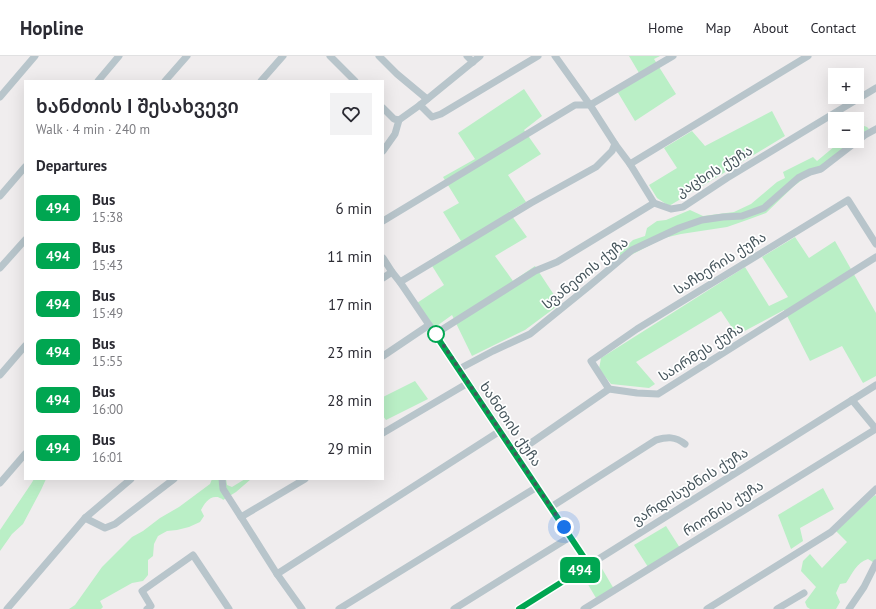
<!DOCTYPE html>
<meta charset="utf-8">
<style>
:root{--surface:#fff;--page:#f2f2f3;--text:#2b2b33;--muted:#7c7c81;--line:#e1e1e2}
body{margin:0;font-family:"PT Sans","Noto Sans Georgian",sans-serif;background:var(--page);color:var(--text);height:100vh;display:flex;flex-direction:column;font-size:15px;white-space:nowrap}
*{box-sizing:border-box;margin:0}
p{font-size:13px;color:var(--muted)}
.icon{flex:none;width:22px;height:22px;fill:none;stroke:currentColor;stroke-width:2;stroke-linecap:round;stroke-linejoin:round}
.map{position:relative;flex:1;overflow:hidden}
.details{position:absolute;left:24px;top:24px;width:360px;height:400px;display:flex;flex-direction:column;background:var(--surface);border-radius:0px;box-shadow:0 4px 16px #0002}
.details>*{flex:none}
.badge{padding:0 8px;border-radius:6px;font-size:14px;line-height:26px}
.fabs{position:absolute;left:828px;top:12px;display:grid;gap:8px}
.fabs a{display:grid;place-items:center;width:36px;height:36px;border-radius:0px;background:var(--surface);box-shadow:0 4px 16px #0002;font-size:20px}
.you{position:absolute;width:20px;height:20px;margin:-10px;border:3px solid #fff;border-radius:50%;background:#1a73e8;box-shadow:0 0 0 6px #1a73e833}
.map>.badge{position:absolute;translate:-50% -50%;box-shadow:0 0 0 2px #fff}
h2{padding:0 12px;font-size:15px;line-height:36px}
.round{display:grid;place-items:center;flex:none;width:42px;height:42px;border-radius:0px;background:var(--page)}
.overview{display:flex;align-items:center;justify-content:space-between;height:68px;padding:0 12px}
h1{font-size:19px;font-weight:600;line-height:30px}
ul{padding:0;list-style:none}
li{display:flex;align-items:center;gap:12px;height:48px;padding:0 12px}
li div{flex:1}
li b{display:block;font-size:15px}
li em{font-style:normal}
li .badge{min-width:44px;font-weight:700;text-align:center}
header{display:flex;align-items:center;gap:24px;box-sizing:border-box;height:56px;padding:0 20px;background:var(--surface);border-bottom:1px solid var(--line)}
header strong{font-size:19px}
nav{display:flex;gap:22px;margin-inline-start:auto;font-size:14px}
.map>svg:first-child{display:block}
.green{fill:#baefc6}
.lines{fill:none;stroke-linecap:round;stroke-linejoin:round}
.minor{stroke:#b8c5cb;stroke-width:7}
.line-casing{stroke:#fff;stroke-width:9}
.line{stroke:#00a651;stroke-width:6}
.walk{stroke:#45545b;stroke-width:4;stroke-dasharray:0 7.2}
.stop-dot{fill:#fff;stroke:#00a651;stroke-width:2}
.labels{text-anchor:middle;dominant-baseline:central;stroke-width:3.5;stroke-linejoin:round;paint-order:stroke}
.street-label{font-size:14px;fill:#45545b;stroke:#fff}
</style>
<header>
<strong>Hopline</strong>
<nav><a>Home</a><a>Map</a><a>About</a><a>Contact</a></nav>
</header>
<div class="map">
<svg width="876" height="553" viewBox="0 0 876 553">
<rect width="100%" height="100%" fill="#f0edee"/>
<!-- green -->
<g class="green">
<polygon points="629,0 660,0 654,3 676,38 635,65 617,35 642,22"/>
<polygon points="524,33 542,60 524,74 541,98 508,119 526,146 509,156 527,181 495,200 513,225 535,210 560,248 525,274 472,300 452,259 434,272 417,247 444,229 429,205 461,185 443,156 459,147 443,121 475,103 458,77"/>
<polygon points="772,55 785,80 669,150 657,142 649,129 677,112 664,92 692,75 705,90"/>
<polygon points="859,68 867,71 869,73 857,81 857,70"/>
<polygon points="841,85 852,85 822,109 794,130 766,157 747,164 727,171 681,178 664,182 633,198 620,205 620,196 633,184 645,180 647,172 657,165 666,164 690,154 703,160 734,156 751,148 777,126 785,122 783,116 813,101 817,105"/>
<polygon points="795,181 809,202 835,185 876,257 876,320 863,327 842,290 810,305 784,254 737,279 721,255 636,306 655,328 649,332 611,328 599,313 601,302 745,211 769,250 788,241 762,201"/>
<polygon points="415,325 428,343 386,364 383,360 383,341"/>
<polygon points="34,423 46,423 41,434 23,468 12,478 0,495 0,474 31,428"/>
<path d="M212 423H226L227 429 232 431 245 423H251L236 436 223 444C223 443 218 441 217 441 209 440 204 448 201 454L204 460 200 466 189 471 177 474 167 475 158 480 154 488 153 500 148 504V519L143 525 132 527 100 545 103 551 101 553H69L75 549 102 511 132 481 143 475 160 462 179 451 210 428Z"/>
<polygon points="823,432 834,453 800,472 803,485 791,493 778,459"/>
<path d="M875 439 876 440V508L868 503C856 507 853 517 846 527L840 528 836 537 840 546 836 553H810L807 551 805 546 816 531 801 515 803 505 810 498 822 512 847 486 836 475Z"/>
<polygon points="666,470 680,492 648,511 634,489"/>
<polygon points="601,511 614,533 596,542 583,520"/>
</g>
<g class="lines">
<!-- minor -->
<g class="minor">
<polyline points="330,0 355,25"/>
<polyline points="379,0 397,18 427,43"/>
<polyline points="467,0 473,6"/>
<polyline points="555,0 590,49 615,88 630,108 654,147 671,153 683,151 727,122 876,32"/>
<polyline points="98,25 119,0"/>
<polyline points="165,25 187,0"/>
<polyline points="261,25 283,0"/>
<polyline points="0,41 35,0"/>
<polyline points="420,49 432,61 441,58 538,0"/>
<polyline points="383,52 394,63 399,64"/>
<polyline points="383,95 395,78 399,64 420,49 480,0"/>
<polyline points="630,108 808,0"/>
<polyline points="0,140 25,111"/>
<polyline points="383,165 575,49 590,49 673,0"/>
<polyline points="383,202 392,216 400,226 480,344 589,509"/>
<polyline points="0,212 25,184"/>
<polyline points="383,222 392,216"/>
<polyline points="400,226 531,147 596,111 612,95 615,88"/>
<polyline points="435,278 535,215 557,206 654,147"/>
<polyline points="383,300 429,269"/>
<polyline points="459,313 493,295 530,278 588,231 632,194 679,172 702,164 723,161 742,160 764,152 798,122 810,116 821,113 865,79 876,73"/>
<polyline points="0,319 25,290"/>
<polyline points="609,333 591,305 637,273 848,144 876,188"/>
<polyline points="852,344 876,373"/>
<polyline points="383,377 468,327"/>
<polyline points="515,398 609,333 637,337 658,338 876,201"/>
<polyline points="222,423 223,433 241,461"/>
<polyline points="0,427 25,398"/>
<path d="M551 451 656 384C667 381 675 380 685 388"/>
<polyline points="85,462 105,472 115,468 174,423"/>
<polyline points="277,518 500,375"/>
<polyline points="7,553 85,462 131,423"/>
<polyline points="147,553 151,550 142,535 193,499 229,553"/>
<polyline points="302,553 277,518 241,461 305,423"/>
<polyline points="339,553 537,431"/>
<polyline points="454,553 570,481"/>
<polyline points="519,553 589,509 876,329"/>
<polyline points="584,553 876,373"/>
<polyline points="707,553 831,476 876,433"/>
<polyline points="777,553 804,537"/>
<polyline points="849,553 864,531 876,507"/>
</g>
</g>
<g class="lines">
<!-- line casing -->
<g class="line-casing">
<polyline id="line" points="435,278 589,509 519,553"/>
</g>
<!-- line -->
<use href="#line" class="line"/>
<!-- walk -->
<polyline class="walk" points="436,278 564,471"/>
</g>
<!-- markers -->
<circle class="stop-dot" cx="436" cy="278" r="8"/>
<g class="labels">
<!-- street labels -->
<g class="street-label">
<text transform="translate(714 115) rotate(-31)">კაცხის ქუჩა</text>
<text transform="translate(720 207) rotate(-32)">საჩხერის ქუჩა</text>
<text transform="translate(585 217) rotate(-39)">სვანეთის ქუჩა</text>
<text transform="translate(701 296) rotate(-32)">საირმეს ქუჩა</text>
<text transform="translate(511 368) rotate(56)">ხანძთის ქუჩა</text>
<text transform="translate(690 430) rotate(-32)">ვარდისუბნის ქუჩა</text>
<text transform="translate(723 452) rotate(-32)">რიონის ქუჩა</text>
</g>
</g>
</svg>
<div class="fabs">
<a>+</a>
<a>−</a>
</div>
<div class="you" style="left:564px;top:471px"></div>
<b class="badge" style="left:580px;top:514px;background:#00a651;color:#fff">494</b>
<section class="details">
<div class="overview"><div><h1>ხანძთის I შესახვევი</h1><p>Walk · 4 min · 240 m</p></div><a class="round"><svg class="icon" aria-label="heart" viewBox="0 0 24 24"><path d="M12 20l-8-8c-3-5 5-10 8-4 3-6 11-1 8 4z"/></svg></a></div>
<h2>Departures</h2>
<ul>
<li><span class="badge" style="background:#00a651;color:#fff">494</span><div><b>Bus</b><p>15:38</p></div><em>6 min</em></li>
<li><span class="badge" style="background:#00a651;color:#fff">494</span><div><b>Bus</b><p>15:43</p></div><em>11 min</em></li>
<li><span class="badge" style="background:#00a651;color:#fff">494</span><div><b>Bus</b><p>15:49</p></div><em>17 min</em></li>
<li><span class="badge" style="background:#00a651;color:#fff">494</span><div><b>Bus</b><p>15:55</p></div><em>23 min</em></li>
<li><span class="badge" style="background:#00a651;color:#fff">494</span><div><b>Bus</b><p>16:00</p></div><em>28 min</em></li>
<li><span class="badge" style="background:#00a651;color:#fff">494</span><div><b>Bus</b><p>16:01</p></div><em>29 min</em></li>
</ul>
</section>
</div>
